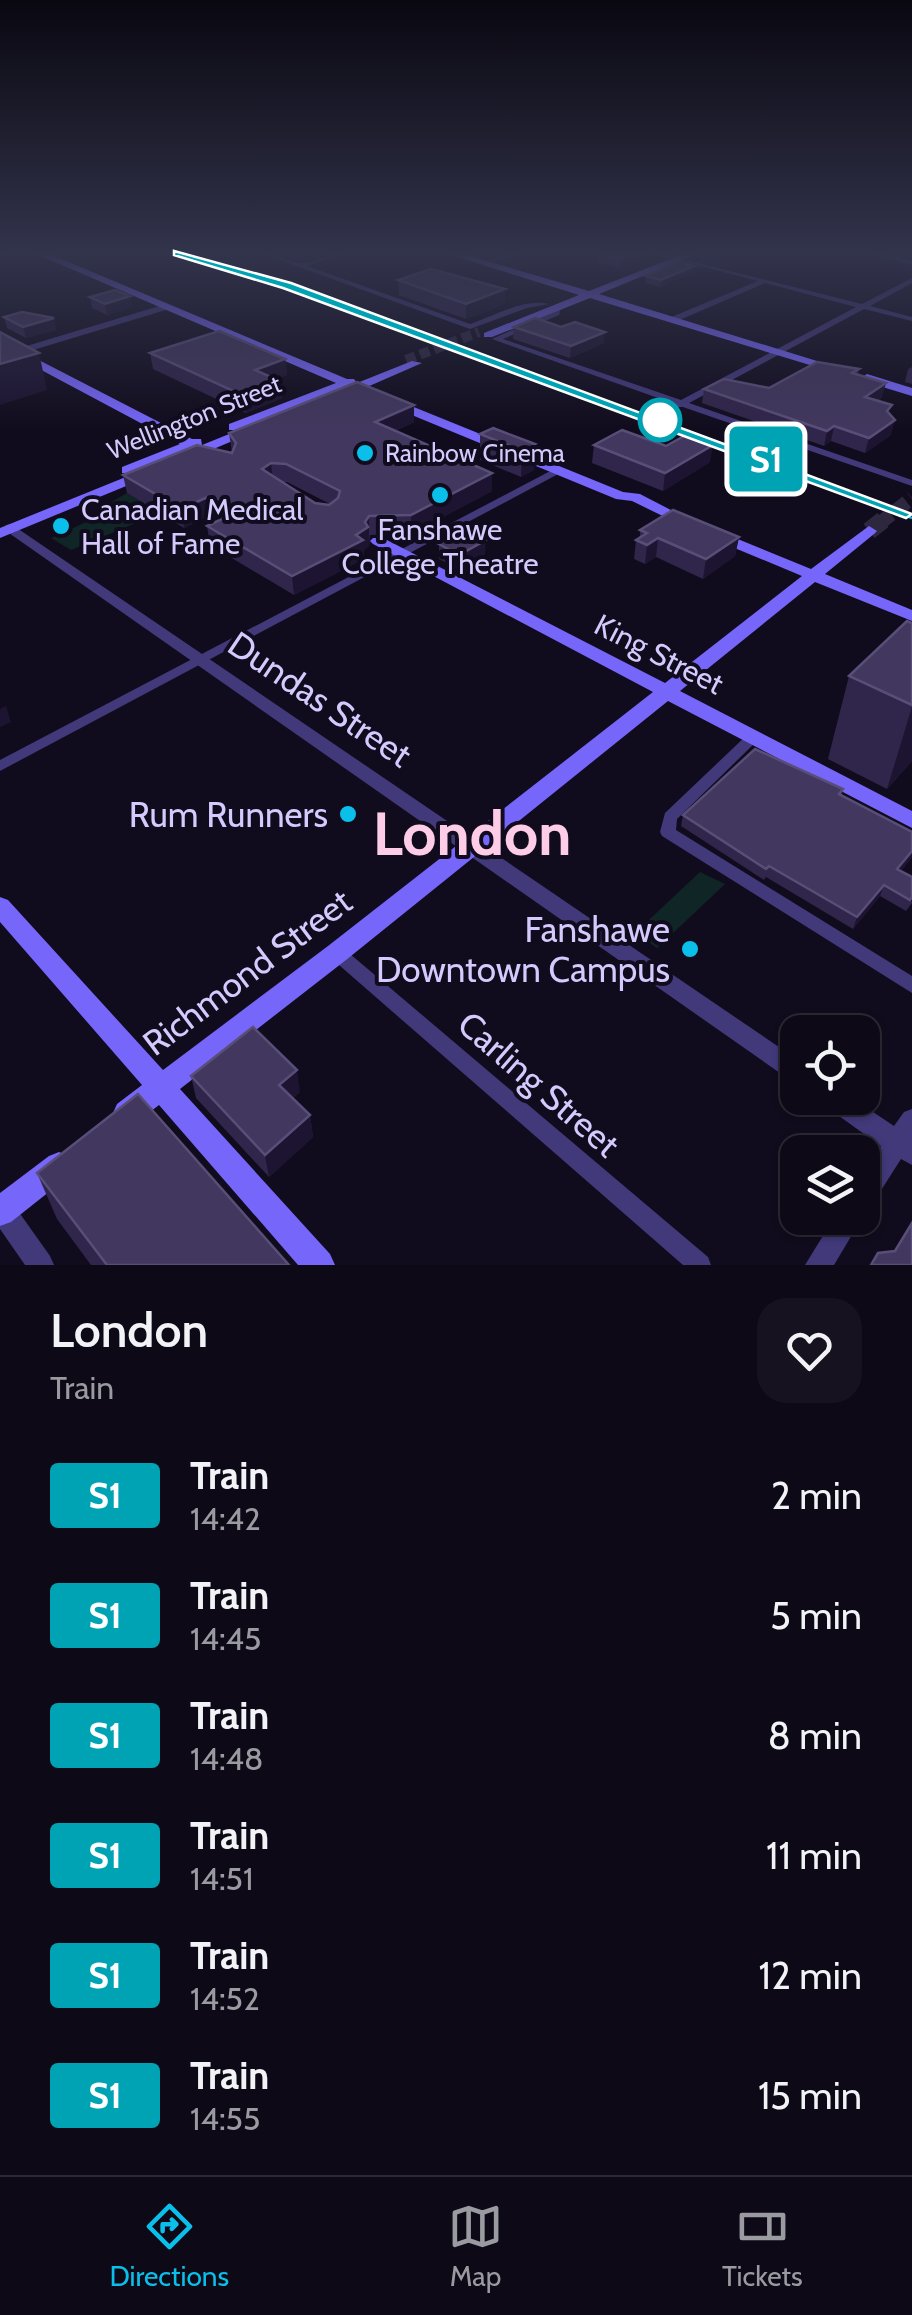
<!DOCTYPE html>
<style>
:root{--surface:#0d0916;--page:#16121f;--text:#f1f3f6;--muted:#9a9aa1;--line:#2d2a35;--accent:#0abfea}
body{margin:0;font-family:Cabin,sans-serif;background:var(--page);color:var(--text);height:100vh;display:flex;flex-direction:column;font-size:38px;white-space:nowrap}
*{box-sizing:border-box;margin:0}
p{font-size:32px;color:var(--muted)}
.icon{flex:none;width:55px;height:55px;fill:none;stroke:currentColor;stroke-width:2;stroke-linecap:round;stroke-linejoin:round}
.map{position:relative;height:1265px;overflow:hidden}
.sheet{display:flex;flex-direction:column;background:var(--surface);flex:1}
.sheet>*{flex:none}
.badge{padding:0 20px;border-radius:8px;font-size:35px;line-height:65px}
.tools{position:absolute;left:780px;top:1015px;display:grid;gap:20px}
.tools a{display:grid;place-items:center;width:100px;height:100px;border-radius:20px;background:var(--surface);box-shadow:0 2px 8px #0004,0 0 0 2px var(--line);font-size:50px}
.map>.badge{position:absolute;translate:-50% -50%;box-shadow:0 0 0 5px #fff}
.round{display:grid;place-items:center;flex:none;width:105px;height:105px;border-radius:30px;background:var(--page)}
.headline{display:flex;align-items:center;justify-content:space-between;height:170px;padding:0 50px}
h1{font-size:48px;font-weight:600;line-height:75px}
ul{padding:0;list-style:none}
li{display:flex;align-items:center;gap:30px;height:120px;padding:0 50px}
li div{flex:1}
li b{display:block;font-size:38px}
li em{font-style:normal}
li .badge{min-width:110px;font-weight:700;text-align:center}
.dock{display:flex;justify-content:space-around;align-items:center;height:140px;border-top:2px solid var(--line);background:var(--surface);font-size:28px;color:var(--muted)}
.dock a{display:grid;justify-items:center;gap:5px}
.dock .active{color:var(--accent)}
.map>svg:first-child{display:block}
.green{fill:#102526}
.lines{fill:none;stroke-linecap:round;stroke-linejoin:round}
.secondary-tunnel-far2{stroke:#2e283f;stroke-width:10;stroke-dasharray:10 5;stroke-linecap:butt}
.secondary-tunnel-far1{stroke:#2e283f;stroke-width:14;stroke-dasharray:14 6;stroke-linecap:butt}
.secondary-tunnel{stroke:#2e283f;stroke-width:18;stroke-dasharray:18 9;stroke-linecap:butt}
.minor{fill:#41397a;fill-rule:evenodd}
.tertiary{fill:#41397a;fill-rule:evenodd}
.secondary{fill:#7666f9;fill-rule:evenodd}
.rail{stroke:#0abfea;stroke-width:2.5;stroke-dasharray:9 8;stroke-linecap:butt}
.wall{fill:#30254a;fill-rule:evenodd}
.shaded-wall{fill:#1c1430}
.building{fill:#42375e;stroke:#594e77;stroke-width:2.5;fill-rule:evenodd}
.line{fill:#00a3b4;stroke:#fff;stroke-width:2.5}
.stop-dot{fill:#fff;stroke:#00a3b4;stroke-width:5}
.poi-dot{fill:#0abfea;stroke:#110c1d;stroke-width:4}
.labels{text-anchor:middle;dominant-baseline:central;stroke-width:8;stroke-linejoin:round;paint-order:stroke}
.far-street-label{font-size:25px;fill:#d5cafd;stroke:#110c1d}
.far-poi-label{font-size:25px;fill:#d5cafd;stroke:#110c1d;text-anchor:start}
.poi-label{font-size:30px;fill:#d5cafd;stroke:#110c1d;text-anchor:start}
.street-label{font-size:30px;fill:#d5cafd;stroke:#110c1d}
.near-street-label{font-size:35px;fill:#d5cafd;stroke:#110c1d}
.near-poi-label{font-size:35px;fill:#d5cafd;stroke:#110c1d;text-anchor:end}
.near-town-label{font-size:60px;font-weight:bold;fill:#fdcce7;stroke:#110c1d}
</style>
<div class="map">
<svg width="912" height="1265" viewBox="0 0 912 1265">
<rect width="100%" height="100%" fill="#110c1d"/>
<!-- green -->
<g class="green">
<polygon points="127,493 160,513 71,550 51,538 115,509 108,504"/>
<polygon points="700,872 725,884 657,948 635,933"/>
</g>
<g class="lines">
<!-- secondary-tunnel-far2 -->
<polyline class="secondary-tunnel-far2" points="406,360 479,332"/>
<!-- secondary-tunnel-far1 -->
<polyline class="secondary-tunnel-far1" points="880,523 912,498"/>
<!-- secondary-tunnel -->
<polyline class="secondary-tunnel" points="869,531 883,520"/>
<!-- minor -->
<g class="minor">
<path d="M261 253C275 253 289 264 303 263 318 262 330 253 345 253L307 266 470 324C494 316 524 298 549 304L527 308 470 329Z"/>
<polygon points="509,253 519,253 487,264 482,263"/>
<polygon points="654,253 665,253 671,256 668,258"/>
<polygon points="867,253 878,253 912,261 912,265"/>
<polygon points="678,258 862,304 912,278 912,283 870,306 912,317 912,321 864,309 689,403 912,480 912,486 683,407 676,407 675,404 492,339 553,312 556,304 562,304 559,315 503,339 681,400 856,307 765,283 675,322 669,322 669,318 758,281 678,260"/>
<polygon points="558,467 562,468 562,472 0,771 0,760"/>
<polygon points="753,732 758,734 760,737 758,740 677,819 676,830 912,976 912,993 662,836 660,832 665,813 748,734"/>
<polygon points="337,946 343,948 708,1257 711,1265 683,1265 331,958 328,953 331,948"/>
</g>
<!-- tertiary -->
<g class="tertiary">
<polygon points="0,253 9,253 0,256"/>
<polygon points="166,304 171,307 169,309 0,360 0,354"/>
<polygon points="11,524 798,1060 798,1083 790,1080 6,531 4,528 6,525"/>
<polygon points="821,1098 852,1098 894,1126 904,1112 912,1109 912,1165 901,1159 871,1206 862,1209 862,1174 881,1146 825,1106"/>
<polygon points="2,1197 11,1201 50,1256 54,1265 25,1265 0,1229 0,1198"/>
<polygon points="834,1218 862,1218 834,1265 805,1265"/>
</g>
<!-- secondary -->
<g class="secondary">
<polygon points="34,253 47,253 347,379 354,379 357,383 412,361 422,363 367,387 374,390 374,396 349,392 347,388 239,430 229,430 229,424 336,383"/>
<polygon points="445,253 460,253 589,291 686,253 699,253 599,294 843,369 833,372 590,298 492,337 484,337 484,333 579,295"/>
<polygon points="0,340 192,439 201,439 202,445 244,428 254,428 256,431 190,459 180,459 180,453 132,473 122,473 122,467 180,444 0,348"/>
<polygon points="867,374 912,388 912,396 863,381 861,378"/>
<polygon points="394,399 623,492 640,494 694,522 686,527 681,525 632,501 616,499 390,406 388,403"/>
<polygon points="143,470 148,471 148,477 0,538 0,528"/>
<polygon points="869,526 877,531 874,534 825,574 912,610 912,621 815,582 680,691 912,811 912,828 668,701 346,960 180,1089 330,1254 335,1265 298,1265 159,1105 137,1122 127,1126 117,1122 113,1113 117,1104 142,1085 0,922 0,897 8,900 163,1070 328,946 653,692 373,544 370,541 373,538 383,538 665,683 802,576 713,539 710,536 713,533 723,533 811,569"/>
<polygon points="59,1152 69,1156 73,1166 69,1176 11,1222 0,1226 0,1193 49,1156"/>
</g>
<!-- rail -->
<polyline class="rail" points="170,253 283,287 912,518"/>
</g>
<!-- wall -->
<g class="wall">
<polygon points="598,253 642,259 619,268 597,262"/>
<polygon points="693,273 660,287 645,283 646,276"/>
<polygon points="398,280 505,304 466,319 399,295"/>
<polygon points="130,296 132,307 107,315 92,308 90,297"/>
<polygon points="4,317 56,330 26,338 7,328"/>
<polygon points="514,327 561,327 604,343 570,358 513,339"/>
<polygon points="150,353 285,359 287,375 275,379 282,398 246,413 153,369"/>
<polygon points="912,367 912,384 905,382 908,369"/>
<polygon points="859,369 858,375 882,397 878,401 890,414 891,435 865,453 831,441 824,446 702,403 704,389 769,388"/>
<path d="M414 422 395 431 492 473V491L411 534 370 535 369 546 364 550V559L294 595 210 545 207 526 222 519 213 514 184 528 127 493 123 475 232 453 229 433ZM282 482H287L330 504 315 503Z"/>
<polygon points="480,434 535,444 534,470 521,477 480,460"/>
<polygon points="594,445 710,462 663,491 592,463"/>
<polygon points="640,530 739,537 735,556 703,579 656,557 645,564 634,559 636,540 640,537"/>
<polygon points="439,544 485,554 459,569 439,559"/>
<polygon points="912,623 912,761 887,789 828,759 849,676"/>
<polygon points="843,789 842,795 912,857 901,871 912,903 906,911 880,896 853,929 766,877 764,880 681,826 683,815"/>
<polygon points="191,1076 300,1092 293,1098 310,1115 313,1137 269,1177 196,1098"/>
<polygon points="37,1173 289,1265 91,1265 57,1219"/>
</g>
<!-- shaded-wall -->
<g class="shaded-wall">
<polygon points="635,253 643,253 642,259 619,268 620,259"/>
<polygon points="694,266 693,273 660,287 661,280"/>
<polygon points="505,289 505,304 466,319 466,304"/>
<polygon points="130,296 132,307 107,315 105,304"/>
<polygon points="54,318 56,330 26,338 23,327"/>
<polygon points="605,332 604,343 570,358 571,346"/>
<polygon points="39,353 47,390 0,405 0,364"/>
<polygon points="285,359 287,375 256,386 255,370"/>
<polygon points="280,381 282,398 246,413 244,396"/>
<polygon points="886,383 882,397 862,411 865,397"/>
<polygon points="414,405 414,422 376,439 375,422"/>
<polygon points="895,420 891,435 865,453 869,438"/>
<polygon points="834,426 831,441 824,446 827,431"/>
<polygon points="535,444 534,470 521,477 522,451"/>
<polygon points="713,445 710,462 663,491 665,473"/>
<polygon points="271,463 273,481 262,469"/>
<polygon points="492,473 492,491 411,534 411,515"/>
<polygon points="210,496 213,514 184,528 181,509"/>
<polygon points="369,516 369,546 364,550 364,559 294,595 292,576 356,535"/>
<polygon points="739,537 735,556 703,579 706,559"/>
<polygon points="658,538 656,557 645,564 647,545"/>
<polygon points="486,540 485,554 459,569 459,555"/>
<polygon points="6,706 11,722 0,727 0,709"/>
<polygon points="912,707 912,761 887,789"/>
<polygon points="912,851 912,857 894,880 897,869"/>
<polygon points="884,885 880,896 853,929 857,917"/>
<polygon points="297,1070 300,1092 283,1107 279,1085"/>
<polygon points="310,1115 313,1137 269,1177 265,1155"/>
</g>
<!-- building -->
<g class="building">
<polygon points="598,253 635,253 620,259"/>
<polygon points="679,262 694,266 661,280 646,276"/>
<polygon points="431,269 505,289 466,304 398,280"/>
<polygon points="115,290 130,296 105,304 90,297"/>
<polygon points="22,312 54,318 23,327 4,317"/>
<polygon points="535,318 561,327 575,322 605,332 571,346 514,327"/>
<polygon points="219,331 285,359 255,370 280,381 244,396 150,353"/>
<polygon points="0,332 39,353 0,364"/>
<polygon points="817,362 859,369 852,373 886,383 865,397 892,405 887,411 895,420 869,438 834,426 827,431 704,389 724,379 769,388"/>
<path d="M357 382 414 405 375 422 492 473 411 515 369 516 365 522 368 527 356 535 363 540 292 576 207 526 239 511 210 496 181 509 123 475 197 445 232 453 236 443 229 433ZM271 463 286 464 340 491 338 498 329 505 315 503 262 469Z"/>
<polygon points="493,428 535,444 522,451 480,434"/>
<polygon points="622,430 666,446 686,435 713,445 665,473 594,445"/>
<polygon points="673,510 739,537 706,559 658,538 647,545 636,540 647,533 640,530"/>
<polygon points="465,530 486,540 459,555 439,544"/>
<polygon points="907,621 912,623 912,705 849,676"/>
<polygon points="755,749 843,789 839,794 912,832 912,851 897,869 912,877 912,897 910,900 884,885 857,917 769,866 766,869 683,815"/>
<polygon points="253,1027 297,1070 279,1085 310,1115 265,1155 191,1076"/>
<polygon points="138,1094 289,1265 107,1265 37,1173"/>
<polygon points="912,1223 912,1265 871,1265 878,1253 895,1251"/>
</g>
<!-- sky -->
<linearGradient id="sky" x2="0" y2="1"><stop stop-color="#090710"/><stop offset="0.59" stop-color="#32344c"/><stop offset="1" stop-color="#32344c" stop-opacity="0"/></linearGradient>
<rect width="912" height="430" fill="url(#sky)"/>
<!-- line -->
<polygon class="line" points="174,251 291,283 912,514 906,518 283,288 174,255"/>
<!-- markers -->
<circle class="stop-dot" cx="660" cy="420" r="20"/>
<g class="poi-dot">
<circle cx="365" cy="453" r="10"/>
<circle cx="440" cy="495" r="10"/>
<circle cx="61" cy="526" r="10"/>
<circle cx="348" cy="814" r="10"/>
<circle cx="690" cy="949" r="10"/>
</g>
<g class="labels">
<!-- far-street labels -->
<g class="far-street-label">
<text transform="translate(194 417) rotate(-22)">Wellington Street</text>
</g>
<!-- far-poi labels -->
<g class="far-poi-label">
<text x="385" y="453">Rainbow Cinema</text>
</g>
<!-- poi labels -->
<g class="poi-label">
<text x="81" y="509">Canadian Medical<tspan x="81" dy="34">Hall of Fame</tspan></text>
<text x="440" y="529" text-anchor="middle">Fanshawe<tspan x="440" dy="34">College Theatre</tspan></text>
</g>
<!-- street labels -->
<g class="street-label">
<text transform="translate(659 654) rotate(27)">King Street</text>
</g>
<!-- near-street labels -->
<g class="near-street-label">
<text transform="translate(320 699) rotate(34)">Dundas Street</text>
<text transform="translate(247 972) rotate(-37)">Richmond Street</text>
<text transform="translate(539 1084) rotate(41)">Carling Street</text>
</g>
<!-- near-poi labels -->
<g class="near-poi-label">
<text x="328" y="814">Rum Runners</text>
<text x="670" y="929">Fanshawe<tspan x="670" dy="40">Downtown Campus</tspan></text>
</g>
<!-- near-town labels -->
<g class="near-town-label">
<text x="472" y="833">London</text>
</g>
</g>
</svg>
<div class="tools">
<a><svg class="icon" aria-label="locate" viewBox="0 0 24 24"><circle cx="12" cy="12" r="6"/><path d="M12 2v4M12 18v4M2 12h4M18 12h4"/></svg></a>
<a><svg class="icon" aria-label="layers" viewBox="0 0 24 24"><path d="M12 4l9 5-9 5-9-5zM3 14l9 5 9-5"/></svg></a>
</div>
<b class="badge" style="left:766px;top:459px;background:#00a3b4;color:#fff">S1</b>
</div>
<section class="sheet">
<div class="headline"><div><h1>London</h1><p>Train</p></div><a class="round"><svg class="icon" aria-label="heart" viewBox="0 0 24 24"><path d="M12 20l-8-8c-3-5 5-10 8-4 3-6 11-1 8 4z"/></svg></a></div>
<ul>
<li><span class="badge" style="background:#00a3b4;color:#fff">S1</span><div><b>Train</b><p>14:42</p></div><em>2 min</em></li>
<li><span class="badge" style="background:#00a3b4;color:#fff">S1</span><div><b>Train</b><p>14:45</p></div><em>5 min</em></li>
<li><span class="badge" style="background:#00a3b4;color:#fff">S1</span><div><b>Train</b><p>14:48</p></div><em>8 min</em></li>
<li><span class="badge" style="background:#00a3b4;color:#fff">S1</span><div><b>Train</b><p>14:51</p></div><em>11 min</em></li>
<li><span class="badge" style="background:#00a3b4;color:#fff">S1</span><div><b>Train</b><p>14:52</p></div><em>12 min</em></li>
<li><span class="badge" style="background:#00a3b4;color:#fff">S1</span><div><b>Train</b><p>14:55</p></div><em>15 min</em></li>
</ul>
</section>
<nav class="dock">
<a class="active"><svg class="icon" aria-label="directions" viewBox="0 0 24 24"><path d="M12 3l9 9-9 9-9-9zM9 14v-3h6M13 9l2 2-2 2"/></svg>Directions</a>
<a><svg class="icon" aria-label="map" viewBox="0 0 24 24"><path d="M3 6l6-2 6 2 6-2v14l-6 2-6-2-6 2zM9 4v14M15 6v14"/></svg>Map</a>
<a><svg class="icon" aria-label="tickets" viewBox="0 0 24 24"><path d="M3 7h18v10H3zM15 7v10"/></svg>Tickets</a>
</nav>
